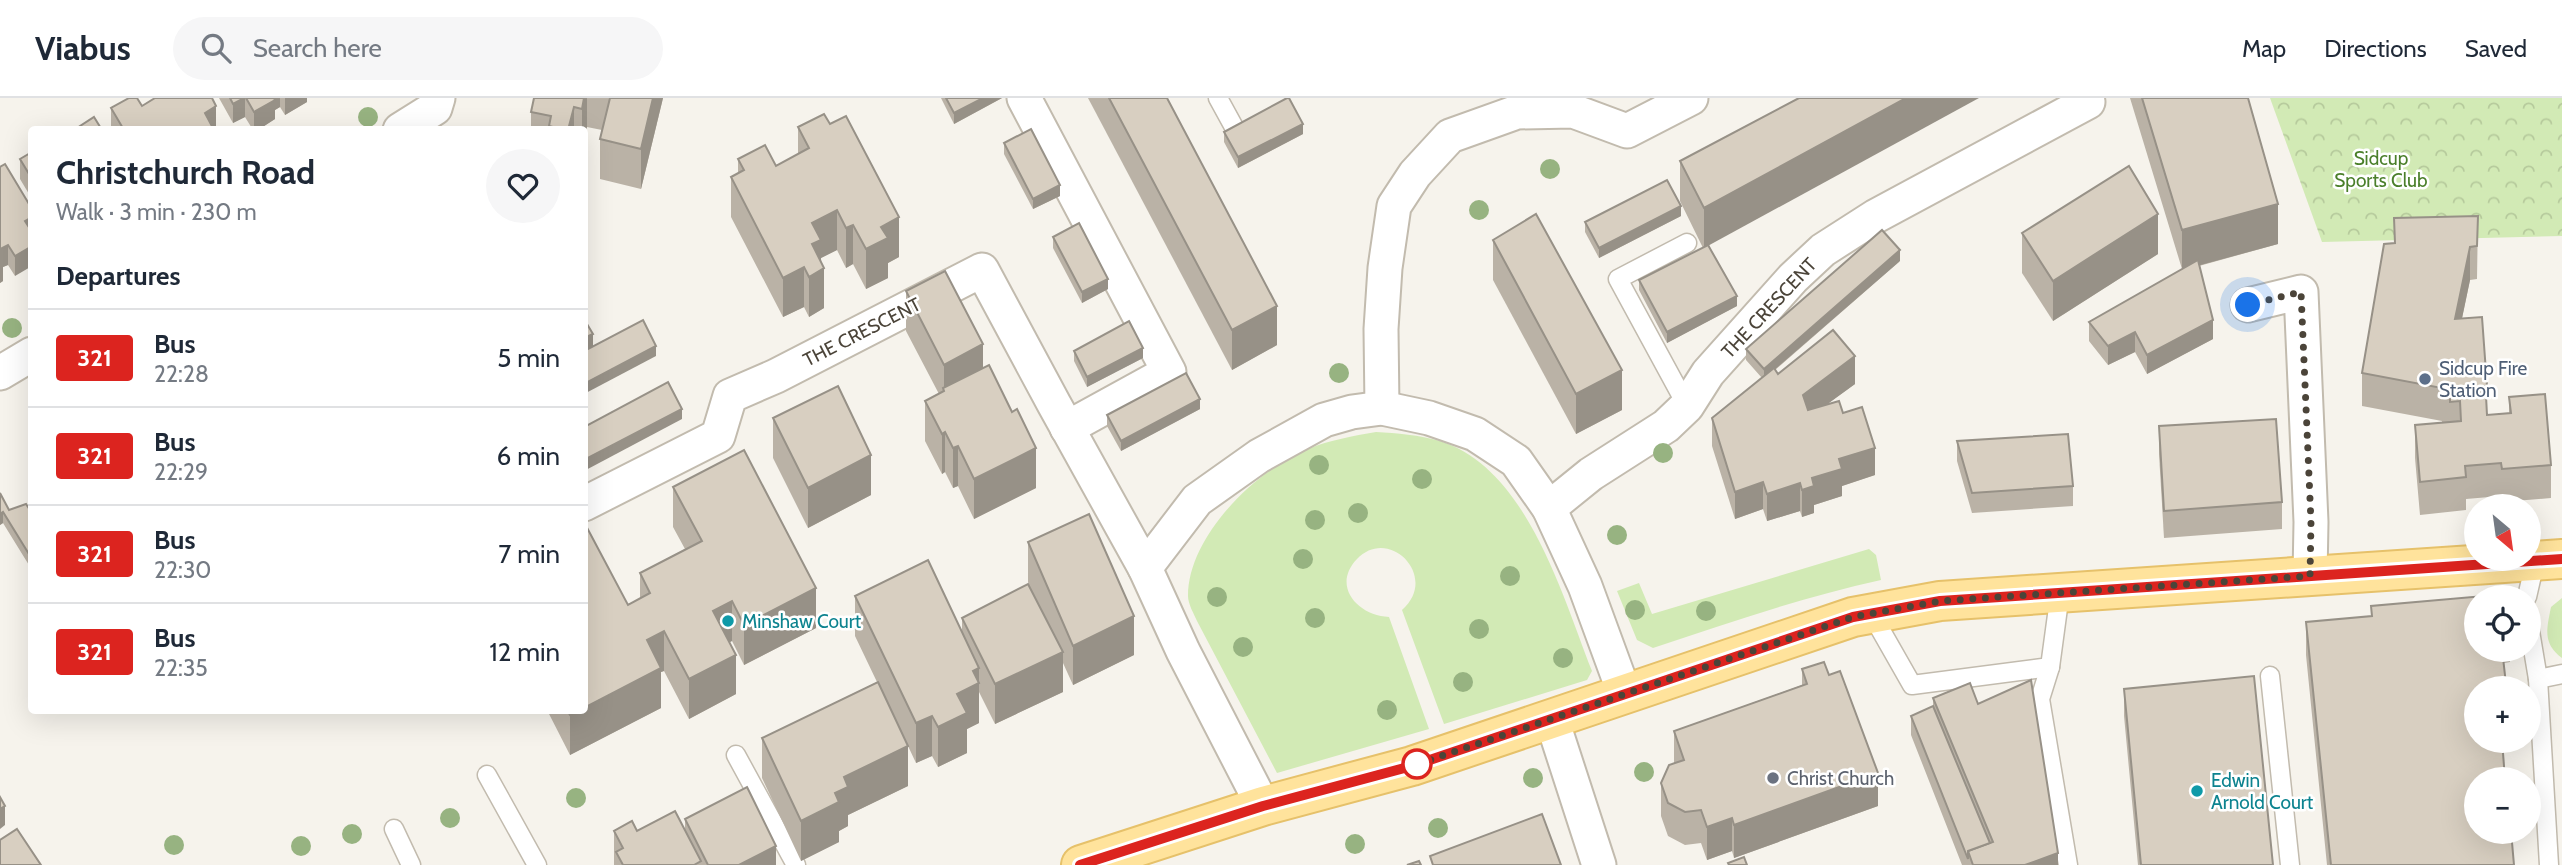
<!DOCTYPE html>
<meta charset="utf-8">
<style>
:root{--surface:#fff;--page:#f6f6f7;--text:#1f2937;--muted:#747a83;--line:#e0e1e3}
body{margin:0;font-family:Cabin,sans-serif;background:var(--page);color:var(--text);height:100vh;display:flex;flex-direction:column;font-size:26px;white-space:nowrap}
*{box-sizing:border-box;margin:0}
p{font-size:23px;color:var(--muted)}
.icon{flex:none;width:38px;height:38px;fill:none;stroke:currentColor;stroke-width:2;stroke-linecap:round;stroke-linejoin:round}
.map{position:relative;flex:1;overflow:hidden}
.drawer{position:absolute;left:28px;top:28px;width:560px;height:588px;display:flex;flex-direction:column;background:var(--surface);border-radius:7px;box-shadow:0 7px 28px #0002}
.drawer>*{flex:none}
.badge{padding:0 14px;border-radius:5px;font-size:24px;line-height:46px}
.needle{width:46px;rotate:151deg}
.tools{position:absolute;left:2464px;top:396px;display:grid;gap:14px}
.tools a{display:grid;place-items:center;width:77px;height:77px;border-radius:50%;background:var(--surface);box-shadow:0 7px 28px #0002;font-size:35px}
.you{position:absolute;width:35px;height:35px;margin:-18px;border:5px solid #fff;border-radius:50%;background:#1a73e8;box-shadow:0 0 0 10px #1a73e833}
.map>.badge{position:absolute;translate:-50% -50%;box-shadow:0 0 0 4px #fff}
h2{padding:0 28px;font-size:26px;line-height:63px}
.round{display:grid;place-items:center;flex:none;width:74px;height:74px;border-radius:37px;background:var(--page)}
.head{display:flex;align-items:center;justify-content:space-between;height:119px;padding:0 28px}
h1{font-size:33px;font-weight:800;line-height:52px}
ul{padding:0;list-style:none}
li{display:flex;align-items:center;gap:21px;height:98px;padding:0 28px;border-top:2px solid var(--line)}
li div{flex:1}
li b{display:block;font-size:26px}
li em{font-style:normal}
li .badge{min-width:77px;font-weight:700;text-align:center}
header{display:flex;align-items:center;gap:42px;box-sizing:border-box;height:98px;padding:0 35px;background:var(--surface);border-bottom:2px solid var(--line)}
header strong{font-size:33px}
nav{display:flex;gap:38px;margin-inline-start:auto;font-size:24px}
.search{width:490px;height:63px;background:var(--page);display:flex;align-items:center;gap:18px;box-sizing:border-box;padding:0 24px;border-radius:38px;color:var(--muted);font-size:26px}
.map>svg:first-child{display:block}
.grass{fill:#d2eab5}
.park{fill:url(#park-crowns)}
.lines{fill:none;stroke-linecap:round;stroke-linejoin:round}
.lane-casing{stroke:#c2bbae;stroke-width:21}
.street-casing{stroke:#c2bbae;stroke-width:37}
.primary-casing{stroke:#e6c16a;stroke-width:42}
.lane{stroke:#fff;stroke-width:18}
.street{stroke:#fff;stroke-width:33}
.primary{stroke:#ffe39c;stroke-width:38}
.tree{fill:#97b381}
.wall{fill:#bab2a6}
.shaded-wall{fill:#979187}
.building{fill:#d8cfc1;stroke:#979187;stroke-width:2}
.line-casing{stroke:#fff;stroke-width:16}
.line{stroke:#dc241f;stroke-width:10}
.walk{stroke:#4b4439;stroke-width:7;stroke-dasharray:0 12.6}
.service-dot{fill:#5c6f8a;stroke:#fff;stroke-width:2.5}
.culture-dot{fill:#0f9aa8;stroke:#fff;stroke-width:2.5}
.stop-dot{fill:#fff;stroke:#dc241f;stroke-width:3.5}
.worship-dot{fill:#6b7280;stroke:#fff;stroke-width:2.5}
.labels{text-anchor:middle;dominant-baseline:central;stroke-width:5;stroke-linejoin:round;paint-order:stroke}
.park-label{font-size:19px;fill:#4a7f2a;stroke:#fff}
.street-label{font-size:19px;fill:#4b4439;stroke:#fff}
.service-label{font-size:19px;fill:#4e5e75;stroke:#fff;text-anchor:start}
.culture-label{font-size:19px;fill:#0d838f;stroke:#fff;text-anchor:start}
.worship-label{font-size:19px;fill:#5b616d;stroke:#fff;text-anchor:start}
</style>
<header>
<strong>Viabus</strong>
<div class="search"><svg class="icon" aria-label="search" viewBox="0 0 24 24"><circle cx="10" cy="10" r="6"/><path d="M15 15l6 6"/></svg>Search here</div>
<nav><a>Map</a><a>Directions</a><a>Saved</a></nav>
</header>
<div class="map">
<svg width="2562" height="767" viewBox="0 0 2562 767">
<defs>
<pattern id="park-crowns" width="20" height="18" patternUnits="userSpaceOnUse" patternTransform="scale(1.75)"><rect width="20" height="18" fill="#d2eab5"/><path d="M2 6a3 3 0 1 1 6 0M12 15a3 3 0 1 1 6 0" fill="none" stroke="#b6ca9c"/></pattern>
</defs>
<rect width="100%" height="100%" fill="#f6f3ec"/>
<!-- grass -->
<g class="grass">
<path d="M1376 334C1397 335 1419 337 1440 343 1527 370 1562 497 1592 573L1587 582 1444 626 1402 512C1440 479 1389 427 1357 461 1331 488 1358 518 1389 519L1429 631 1277 675 1197 523C1194 516 1188 506 1188 498 1188 438 1256 372 1308 351 1330 342 1353 338 1376 334Z"/>
<path d="M1869 451 1876 457 1881 482C1803 499 1728 525 1653 550L1637 542 1617 493 1639 485 1652 516Z"/>
<path d="M2562 500V560C2542 545 2547 530 2551 509Z"/>
</g>
<!-- park -->
<polygon class="park" points="2270,0 2562,0 2562,138 2322,144"/>
<g class="lines">
<!-- lane casing -->
<g class="lane-casing">
<g id="lane">
<polyline points="1218,0 1235,31"/>
<polyline points="1687,308 1618,181 1687,145"/>
<polyline points="2527,499 2535,464"/>
<polyline points="1871,515 1912,587 2050,569 2060,495"/>
<polyline points="2529,527 2538,581 2549,767"/>
<polyline points="2050,569 2040,601 2068,767"/>
<polyline points="2270,578 2290,767"/>
<polyline points="2538,581 2562,576"/>
<polyline points="736,657 796,767"/>
<polyline points="487,677 537,767"/>
<polyline points="394,731 411,767"/>
</g>
</g>
<!-- street casing -->
<g class="street-casing">
<g id="street">
<polyline points="1024,0 1169,274 1067,330"/>
<polyline points="400,32 435,10 438,0"/>
<polyline points="2248,207 2301,194 2311,424 2310,478"/>
<polyline points="0,275 32,256"/>
<polyline points="1382,310 1381,231 1385,170 1394,108 1415,76 1450,38 1517,14 1573,13 1627,33 1691,0"/>
<polyline points="584,406 718,338 730,298 776,278 982,172 1054,306 1145,470"/>
<polyline points="1549,410 1591,376 1666,328 1687,308 1708,275 1793,180 1823,152 1876,118 2088,4"/>
<polyline points="1552,622 1599,767"/>
<polyline points="1263,708 1183,553 1145,470 1197,402 1259,358 1324,322 1352,314 1382,310 1429,320 1475,336 1516,363 1549,410 1585,488 1625,597"/>
</g>
</g>
<!-- primary casing -->
<g class="primary-casing">
<polyline id="primary" points="1081,767 1263,708 1412,668 1853,519 1940,503 2562,461"/>
</g>
<!-- lane -->
<use href="#lane" class="lane"/>
<!-- street -->
<use href="#street" class="street"/>
<!-- primary -->
<use href="#primary" class="primary"/>
</g>
<!-- trees -->
<g class="tree">
<circle cx="368" cy="19" r="10"/>
<circle cx="1550" cy="71" r="10"/>
<circle cx="1479" cy="112" r="10"/>
<circle cx="12" cy="230" r="10"/>
<circle cx="1339" cy="275" r="10"/>
<circle cx="1663" cy="355" r="10"/>
<circle cx="1319" cy="367" r="10"/>
<circle cx="1422" cy="381" r="10"/>
<circle cx="1358" cy="415" r="10"/>
<circle cx="1315" cy="422" r="10"/>
<circle cx="1617" cy="437" r="10"/>
<circle cx="1303" cy="461" r="10"/>
<circle cx="1510" cy="478" r="10"/>
<circle cx="1217" cy="499" r="10"/>
<circle cx="1635" cy="512" r="10"/>
<circle cx="1706" cy="513" r="10"/>
<circle cx="1315" cy="520" r="10"/>
<circle cx="1479" cy="531" r="10"/>
<circle cx="1243" cy="549" r="10"/>
<circle cx="1563" cy="560" r="10"/>
<circle cx="1463" cy="584" r="10"/>
<circle cx="1387" cy="612" r="10"/>
<circle cx="1644" cy="674" r="10"/>
<circle cx="1533" cy="680" r="10"/>
<circle cx="576" cy="700" r="10"/>
<circle cx="450" cy="720" r="10"/>
<circle cx="1438" cy="730" r="10"/>
<circle cx="352" cy="736" r="10"/>
<circle cx="1355" cy="746" r="10"/>
<circle cx="174" cy="747" r="10"/>
<circle cx="301" cy="748" r="10"/>
</g>
<!-- wall -->
<g class="wall">
<polygon points="219,0 307,0 307,4 285,17 280,9 275,12 275,21 258,32 253,32 245,19 233,25"/>
<polygon points="534,0 663,0 641,91 600,81 600,41 602,32 587,29 584,32 531,32 531,14"/>
<polygon points="941,0 1002,0 954,26"/>
<polygon points="1088,0 1167,0 1277,247 1232,272"/>
<polygon points="1799,0 1709,147 1737,208 1667,245 1639,192 1639,182 1703,150 1680,103 1680,63"/>
<polygon points="2130,0 2248,0 2278,146 2199,168 2213,241 2147,276 2135,254 2108,267 2089,243 2089,224 2182,171"/>
<polygon points="142,8 216,28 213,30 214,32 113,32 111,30 111,10"/>
<polygon points="798,29 899,159 888,165 888,180 866,191 853,166 846,170 837,152 821,160 824,210 809,219 804,209 783,219 731,119 731,79 738,75 738,61 776,68 798,56"/>
<polygon points="1224,34 1303,36 1238,70 1224,44"/>
<polygon points="1004,45 1060,98 1033,111 1004,56"/>
<polygon points="32,54 32,101 20,81 20,61"/>
<polygon points="0,69 32,111 15,178 8,167 3,169 3,183 0,185"/>
<polygon points="1681,118 1599,160 1585,134 1585,124"/>
<polygon points="2478,118 2477,181 2470,182 2462,220 2487,288 2487,317 2509,315 2509,299 2551,367 2551,400 2502,404 2501,398 2466,401 2466,412 2420,417 2415,360 2415,327 2442,325 2442,323 2362,308 2362,275 2394,145 2394,120"/>
<polygon points="2022,135 2158,156 2053,223 2022,175"/>
<polygon points="1053,139 1108,191 1082,205 1053,150"/>
<polygon points="1493,142 1622,312 1576,336 1493,182"/>
<polygon points="1900,163 1775,272 1778,276 1855,286 1827,306 1843,315 1875,377 1842,388 1842,398 1814,407 1814,415 1802,419 1800,413 1767,423 1763,411 1735,421 1712,348 1712,320 1762,280 1746,262 1746,251"/>
<polygon points="906,193 983,270 1036,390 974,421 958,388 953,390 945,374 942,376 925,343 925,303 939,296 906,233"/>
<polygon points="1074,253 1143,260 1087,289 1074,263"/>
<polygon points="1200,311 1121,353 1107,328 1107,317"/>
<polygon points="773,320 871,397 808,430 773,360"/>
<polygon points="2159,328 2282,404 2282,431 2164,440 2159,356"/>
<polygon points="1957,343 2073,388 2073,408 1972,415 1957,363"/>
<polygon points="673,389 816,530 744,567 732,543 729,544 736,596 689,621 664,573 661,574 661,610 570,657 547,612 584,612 628,507 640,501 640,475 685,451 673,429"/>
<polygon points="0,395 9,412 32,415 32,472 3,425 0,427"/>
<polygon points="1028,444 1134,557 1073,587 1063,565 1063,594 995,626 979,594 979,625 967,631 967,655 938,669 932,658 916,665 908,648 908,688 848,717 848,728 839,733 839,744 801,763 762,680 762,640 877,584 855,538 855,498 962,534 962,520 1030,490 1028,484"/>
<polygon points="2371,508 2476,551 2510,551 2510,564 2504,565 2506,590 2476,590 2514,767 2327,767 2306,557 2306,524 2371,518"/>
<polygon points="1802,571 1878,708 1734,760 1732,753 1707,762 1701,745 1685,747 1668,738 1661,718 1661,685 1674,665 1674,633 1802,587"/>
<polygon points="2124,591 2273,767 2138,767 2124,618"/>
<polygon points="1933,600 1978,606 2058,767 1962,767 1911,637 1911,618 1933,608"/>
<polygon points="685,721 776,767 614,767 614,733 685,733"/>
</g>
<!-- shaded-wall -->
<g class="shaded-wall">
<polygon points="244,0 245,0 245,19 233,25 233,6"/>
<polygon points="271,0 280,0 280,9 275,12 275,21 258,32 254,32 254,14"/>
<polygon points="285,0 307,0 307,4 285,17"/>
<polygon points="584,0 587,0 587,29 584,40 584,32 582,32 582,11"/>
<polygon points="653,0 663,0 641,91 641,51"/>
<polygon points="983,0 1002,0 954,26 954,15"/>
<polygon points="1906,0 1979,0 1704,150 1704,110"/>
<polygon points="216,8 216,28 210,32 205,15"/>
<polygon points="574,9 574,32 568,32"/>
<polygon points="1303,26 1303,36 1238,70 1238,59"/>
<polygon points="1060,87 1060,98 1033,111 1033,101"/>
<polygon points="2278,106 2278,146 2182,172 2182,132"/>
<polygon points="1681,108 1681,118 1599,160 1599,150"/>
<polygon points="837,112 837,152 821,160 821,172 824,170 824,210 809,219 809,179 812,125"/>
<polygon points="2158,116 2158,156 2053,223 2053,183"/>
<polygon points="32,119 32,139 25,123"/>
<polygon points="899,119 899,159 888,165 888,180 866,191 866,151 881,129"/>
<polygon points="853,127 853,166 846,170 846,130"/>
<polygon points="8,147 8,167 3,169 3,183 0,185 0,151"/>
<polygon points="32,148 32,168 15,178 15,158"/>
<polygon points="2470,149 2470,182 2455,254 2455,221"/>
<polygon points="1900,152 1900,163 1764,281 1764,271"/>
<polygon points="804,169 804,209 783,219 783,180"/>
<polygon points="1108,181 1108,191 1082,205 1082,194"/>
<polygon points="1737,198 1737,208 1667,245 1667,234"/>
<polygon points="1277,208 1277,247 1232,272 1232,232"/>
<polygon points="2213,222 2213,241 2147,276 2147,257"/>
<polygon points="2135,234 2135,254 2108,267 2108,248"/>
<polygon points="593,236 593,256 584,260 584,240"/>
<polygon points="983,246 983,286 944,292 944,267"/>
<polygon points="656,248 656,258 584,296 584,286"/>
<polygon points="1143,250 1143,260 1087,289 1087,279"/>
<polygon points="1855,258 1855,286 1803,324 1803,297"/>
<polygon points="1622,272 1622,312 1576,336 1576,296"/>
<polygon points="1200,301 1200,311 1121,353 1121,343"/>
<polygon points="682,311 682,321 584,373 584,362"/>
<polygon points="945,334 945,374 942,376 942,336"/>
<polygon points="958,348 958,388 953,390 953,350"/>
<polygon points="1036,350 1036,390 974,421 974,381"/>
<polygon points="1875,350 1875,377 1842,388 1842,398 1814,407 1814,415 1802,419 1802,392 1812,380 1839,361"/>
<polygon points="871,357 871,397 808,430 808,390"/>
<polygon points="1763,384 1763,411 1735,421 1735,394"/>
<polygon points="1800,385 1800,413 1767,423 1767,396"/>
<polygon points="3,414 3,425 0,427 0,416"/>
<polygon points="816,490 816,530 744,567 744,527"/>
<polygon points="732,503 732,543 713,553 713,513"/>
<polygon points="1134,518 1134,557 1073,587 1073,548"/>
<polygon points="664,533 664,573 661,574 661,610 570,657 570,617 579,612 584,612 584,610 647,542"/>
<polygon points="1063,554 1063,594 995,626 995,586"/>
<polygon points="736,557 736,596 689,621 689,581"/>
<polygon points="979,570 979,625 967,631 967,655 938,669 938,629 957,596 973,573"/>
<polygon points="932,618 932,658 916,665 916,625"/>
<polygon points="908,648 908,688 848,717 848,728 839,733 839,744 801,763 801,723 844,679"/>
<polygon points="1878,675 1878,708 1734,760 1734,727"/>
<polygon points="5,708 5,727 0,731 0,711"/>
<polygon points="1732,720 1732,753 1707,762 1707,729"/>
<polygon points="776,748 776,767 739,767"/>
<polygon points="2058,755 2058,767 2025,767"/>
</g>
<!-- building -->
<g class="building">
<polygon points="129,0 137,0 142,8 155,0 212,0 216,8 205,15 214,32 124,32 111,10"/>
<polygon points="230,0 244,0 233,6"/>
<polygon points="246,0 274,0 275,2 254,14"/>
<polygon points="534,0 584,0 582,11 574,9 568,32 564,32 549,28 551,18 531,14"/>
<polygon points="610,0 653,0 641,51 600,41"/>
<polygon points="946,0 983,0 954,15"/>
<polygon points="1109,0 1167,0 1277,208 1232,232"/>
<polygon points="1287,0 1289,0 1303,26 1238,59 1224,34"/>
<polygon points="1799,0 1906,0 1704,110 1680,63"/>
<polygon points="2142,0 2248,0 2278,106 2182,132"/>
<polygon points="824,16 830,26 846,18 899,119 881,129 888,140 866,151 853,127 846,130 837,112 812,125 821,142 812,146 824,170 809,179 804,169 783,180 731,79 744,72 738,61 765,47 776,68 809,50 798,29"/>
<polygon points="94,19 102,32 74,32"/>
<polygon points="1031,31 1060,87 1033,101 1004,45"/>
<polygon points="32,54 32,81 20,61"/>
<polygon points="5,66 32,111 32,119 25,123 32,134 32,148 15,158 8,147 0,151 0,69"/>
<polygon points="2129,68 2158,116 2053,183 2022,135"/>
<polygon points="1667,82 1681,108 1599,150 1585,124"/>
<polygon points="1536,116 1622,272 1576,296 1493,142"/>
<polygon points="2478,118 2477,148 2470,149 2455,221 2482,219 2487,288 2478,289 2478,299 2486,298 2487,317 2511,315 2509,299 2545,296 2551,367 2502,371 2501,365 2465,368 2466,379 2420,384 2415,327 2461,323 2460,303 2450,304 2450,297 2443,297 2442,290 2362,275 2384,146 2395,145 2394,120"/>
<polygon points="1079,125 1108,181 1082,194 1053,139"/>
<polygon points="1882,132 1900,152 1764,271 1746,251"/>
<polygon points="1708,147 1737,198 1667,234 1639,182"/>
<polygon points="2198,162 2213,222 2147,257 2135,234 2108,248 2089,224"/>
<polygon points="945,173 983,246 944,267 906,193"/>
<polygon points="584,221 593,236 584,240"/>
<polygon points="643,222 656,248 584,286 584,253"/>
<polygon points="1129,223 1143,250 1087,279 1074,253"/>
<polygon points="1833,232 1855,258 1803,297 1808,312 1839,303 1843,315 1862,309 1875,350 1839,361 1842,371 1812,380 1814,388 1802,392 1800,385 1767,396 1763,384 1735,394 1712,320 1774,270 1778,276"/>
<polygon points="989,267 1012,314 1017,311 1036,350 974,381 958,348 953,350 945,334 942,336 925,303 944,293 943,290"/>
<polygon points="1186,275 1200,301 1121,343 1107,317"/>
<polygon points="668,284 682,311 584,362 584,329"/>
<polygon points="838,288 871,357 808,390 773,320"/>
<polygon points="2276,321 2282,404 2164,413 2159,328"/>
<polygon points="2068,336 2073,388 1972,395 1957,343"/>
<polygon points="744,352 816,490 744,527 732,503 713,513 736,557 689,581 664,533 647,542 661,570 584,610 584,424 628,507 650,495 640,475 702,443 673,389"/>
<polygon points="0,395 9,412 26,406 32,415 32,461 3,414 0,416"/>
<polygon points="1089,416 1134,518 1073,548 1028,444"/>
<polygon points="928,462 979,570 973,573 979,585 957,596 967,615 938,629 932,618 916,625 855,498"/>
<polygon points="1028,486 1063,554 995,586 962,520"/>
<polygon points="2495,497 2495,499 2476,499 2476,551 2502,551 2506,586 2496,586 2496,590 2476,590 2476,642 2502,642 2505,681 2476,681 2476,733 2511,733 2514,767 2331,767 2306,524 2372,518 2371,508"/>
<polygon points="1824,564 1829,577 1840,573 1878,675 1734,727 1732,720 1707,729 1701,712 1685,714 1668,705 1661,685 1669,667 1684,662 1674,633 1807,586 1802,571"/>
<polygon points="2254,578 2273,767 2141,767 2124,591"/>
<polygon points="2031,582 2058,755 2025,767 1973,767 1968,753 1993,744 1933,600 1970,585 1978,606"/>
<polygon points="878,584 908,648 844,679 848,689 835,695 839,704 801,723 762,640"/>
<polygon points="1933,608 1990,745 1968,753 1968,761 1911,618"/>
<polygon points="567,612 579,612 570,617"/>
<polygon points="747,689 776,748 739,767 708,767 685,721"/>
<polygon points="0,699 5,708 0,711"/>
<polygon points="675,713 701,763 694,767 623,767 616,754 623,750 614,733 632,723 637,733"/>
<polygon points="1542,716 1561,767 1433,767 1430,758"/>
<polygon points="17,731 41,767 0,767 0,742"/>
<polygon points="1744,759 1747,767 1729,767 1728,765"/>
<polygon points="1419,763 1421,767 1407,767"/>
</g>
<g class="lines">
<!-- line casing -->
<g class="line-casing">
<polyline id="line" points="1080,767 1263,708 1412,668 1853,519 1940,503 2562,461"/>
</g>
<!-- line -->
<use href="#line" class="line"/>
<!-- walk -->
<polyline class="walk" points="1417,666 1412,668 1853,519 1940,503 2310,478 2311,424 2301,194 2248,207"/>
</g>
<!-- markers -->
<circle class="service-dot" cx="2425" cy="281" r="7"/>
<g class="culture-dot">
<circle cx="728" cy="523" r="7"/>
<circle cx="2197" cy="693" r="7"/>
</g>
<circle class="stop-dot" cx="1417" cy="666" r="14"/>
<circle class="worship-dot" cx="1773" cy="680" r="7"/>
<g class="labels">
<!-- park labels -->
<g class="park-label">
<text x="2381" y="60">Sidcup<tspan x="2381" dy="22">Sports Club</tspan></text>
</g>
<!-- street labels -->
<g class="street-label">
<text transform="translate(1769 210) rotate(-47)">THE CRESCENT</text>
<text transform="translate(862 234) rotate(-27)">THE CRESCENT</text>
</g>
<!-- service labels -->
<g class="service-label">
<text x="2439" y="270">Sidcup Fire<tspan x="2439" dy="22">Station</tspan></text>
</g>
<!-- culture labels -->
<g class="culture-label">
<text x="742" y="523">Minshaw Court</text>
<text x="2211" y="682">Edwin<tspan x="2211" dy="22">Arnold Court</tspan></text>
</g>
<!-- worship labels -->
<g class="worship-label">
<text x="1787" y="680">Christ Church</text>
</g>
</g>
</svg>
<div class="tools">
<a><svg class="needle" viewBox="-14 -14 28 28"><path d="M0-13l5 13h-10z" fill="#e53935"/><path d="M0 13l5-13h-10z" fill="#747a83"/></svg></a>
<a><svg class="icon" aria-label="locate" viewBox="0 0 24 24"><circle cx="12" cy="12" r="6"/><path d="M12 2v4M12 18v4M2 12h4M18 12h4"/></svg></a>
<a>+</a>
<a>−</a>
</div>
<div class="you" style="left:2248px;top:207px"></div>
<section class="drawer">
<div class="head"><div><h1>Christchurch Road</h1><p>Walk · 3 min · 230 m</p></div><a class="round"><svg class="icon" aria-label="heart" viewBox="0 0 24 24"><path d="M12 20l-8-8c-3-5 5-10 8-4 3-6 11-1 8 4z"/></svg></a></div>
<h2>Departures</h2>
<ul>
<li><span class="badge" style="background:#dc241f;color:#fff">321</span><div><b>Bus</b><p>22:28</p></div><em>5 min</em></li>
<li><span class="badge" style="background:#dc241f;color:#fff">321</span><div><b>Bus</b><p>22:29</p></div><em>6 min</em></li>
<li><span class="badge" style="background:#dc241f;color:#fff">321</span><div><b>Bus</b><p>22:30</p></div><em>7 min</em></li>
<li><span class="badge" style="background:#dc241f;color:#fff">321</span><div><b>Bus</b><p>22:35</p></div><em>12 min</em></li>
</ul>
</section>
</div>
